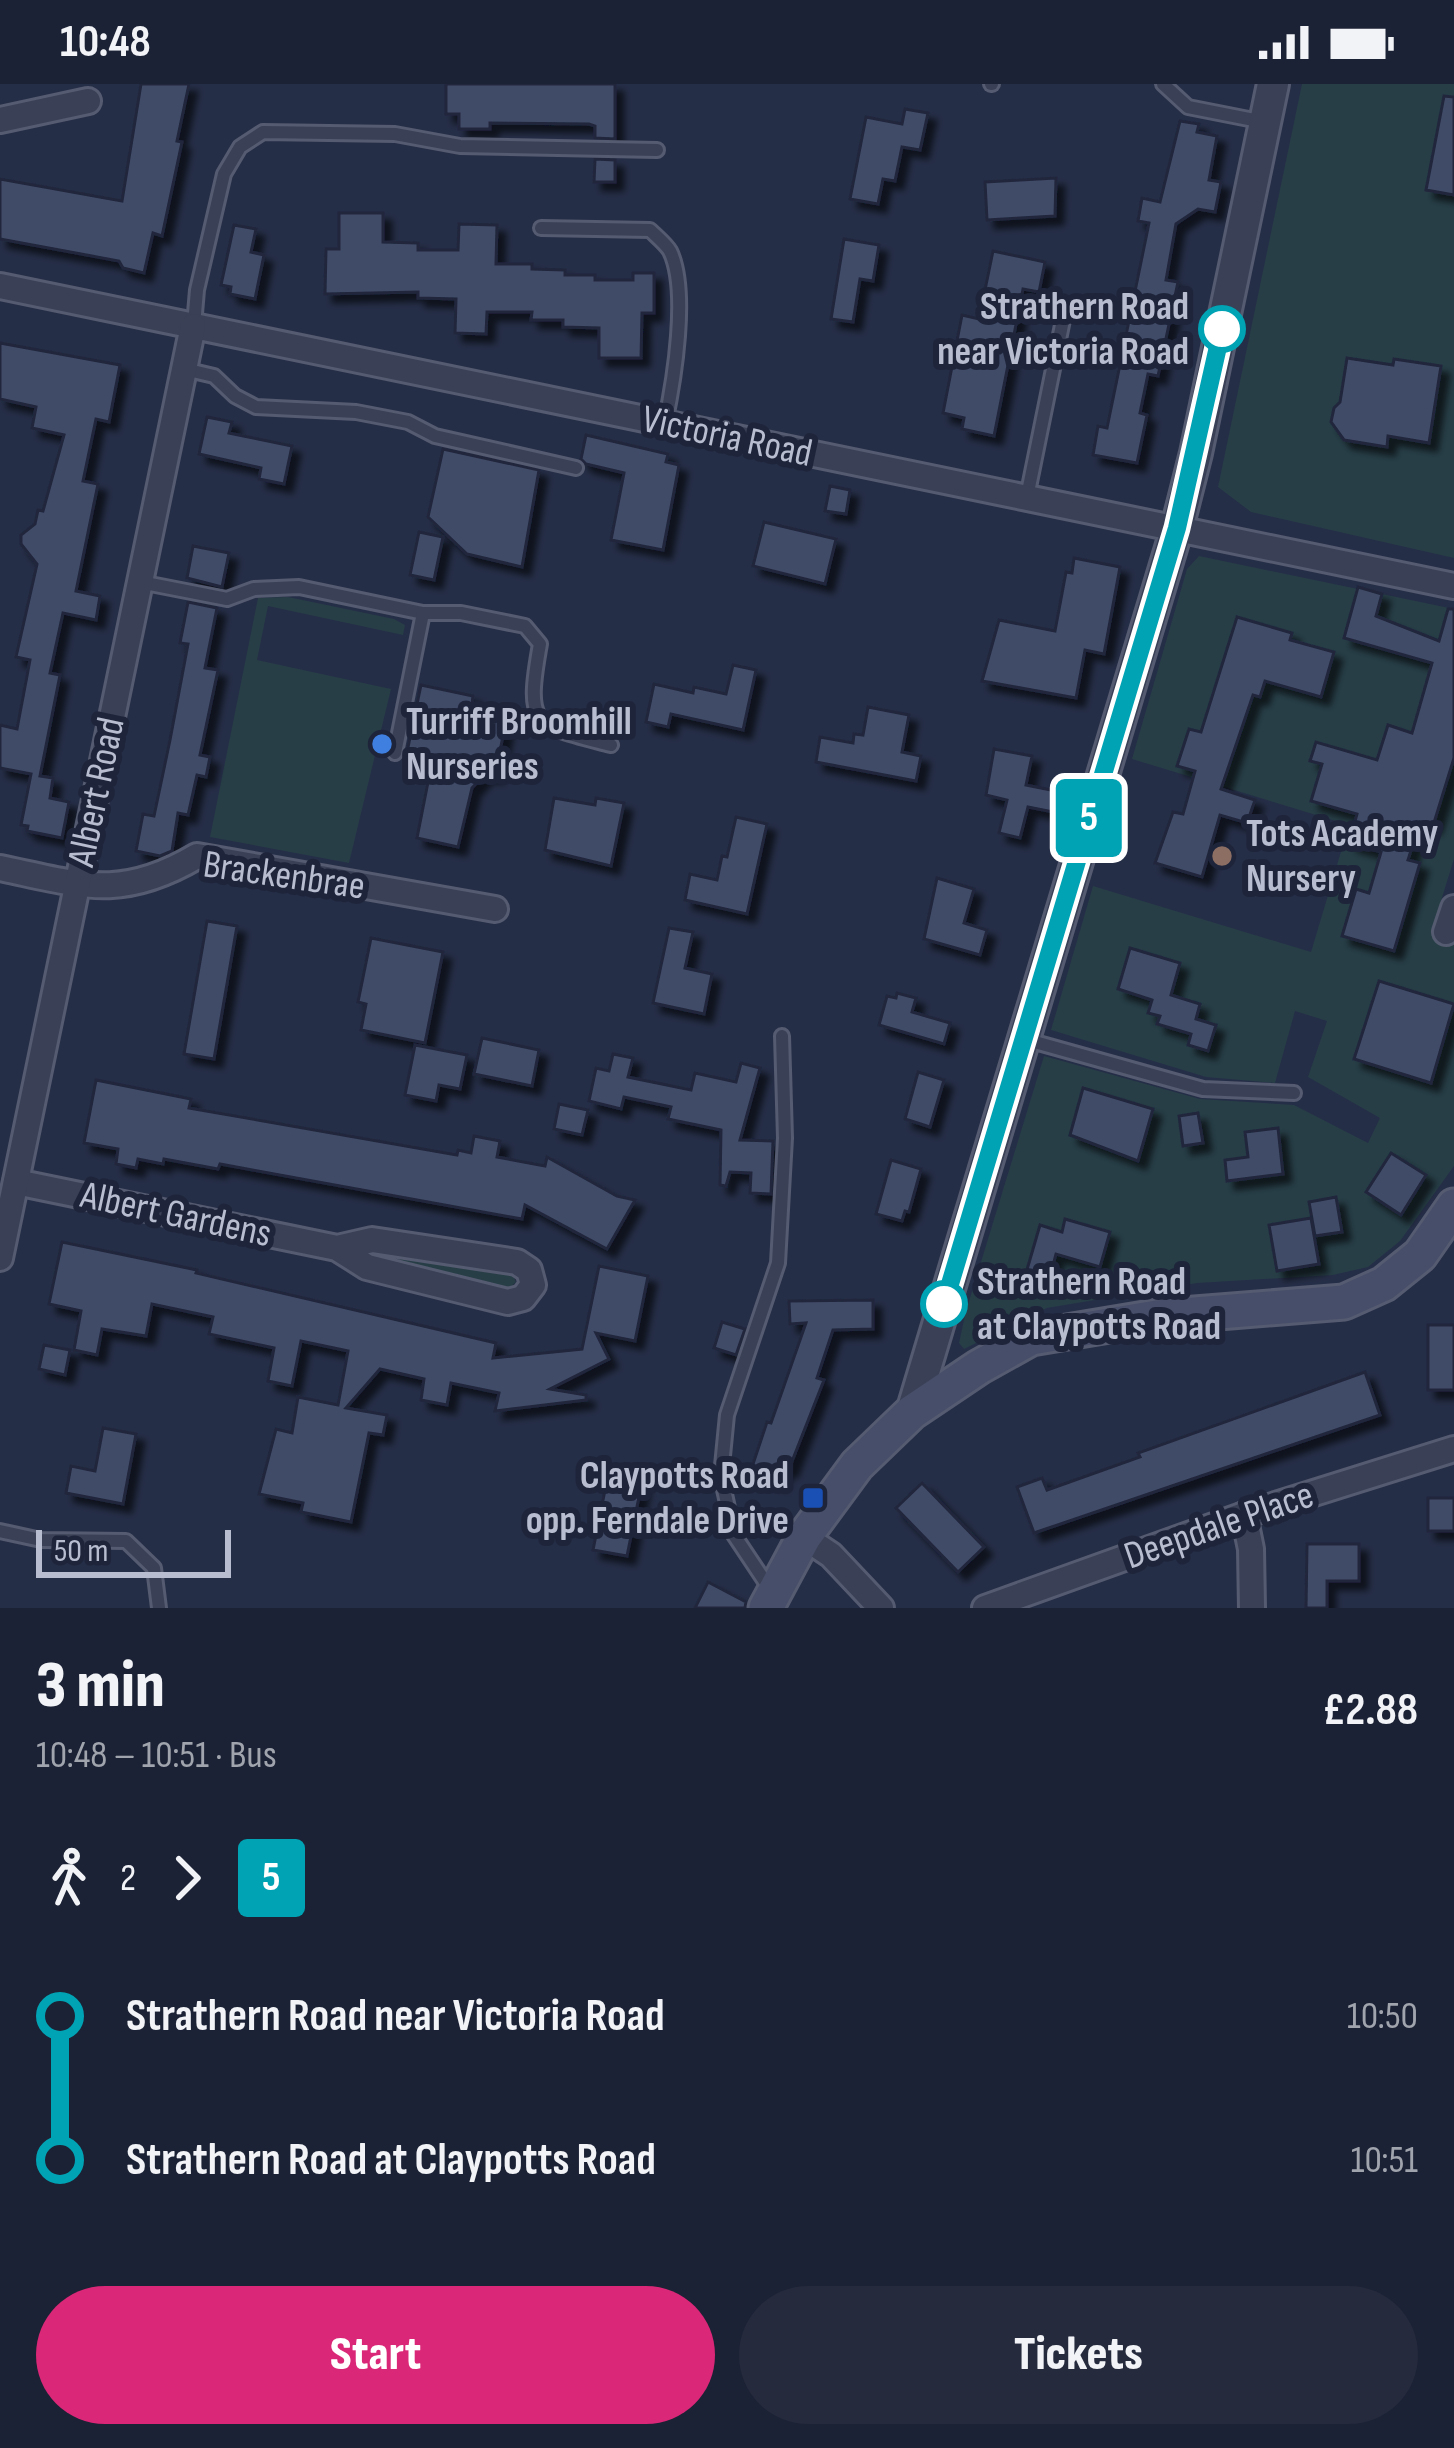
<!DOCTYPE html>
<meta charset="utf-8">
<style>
:root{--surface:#1c2235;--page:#252a3d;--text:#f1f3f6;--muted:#a0a4ad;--accent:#db2777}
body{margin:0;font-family:"Sofia Sans Condensed",sans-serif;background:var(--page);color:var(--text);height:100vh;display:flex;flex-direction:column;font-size:45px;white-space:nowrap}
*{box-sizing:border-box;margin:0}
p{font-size:39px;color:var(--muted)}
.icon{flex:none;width:66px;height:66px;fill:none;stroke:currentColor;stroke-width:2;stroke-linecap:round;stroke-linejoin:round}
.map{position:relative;height:1524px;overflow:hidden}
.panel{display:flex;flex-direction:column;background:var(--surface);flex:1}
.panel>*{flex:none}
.badge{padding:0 24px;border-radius:9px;font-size:42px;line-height:78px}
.scale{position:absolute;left:36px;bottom:30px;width:195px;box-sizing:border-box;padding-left:12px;border:6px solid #b8bdcf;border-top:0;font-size:33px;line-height:42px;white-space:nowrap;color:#b8bdcf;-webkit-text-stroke:9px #1e253b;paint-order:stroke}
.map>.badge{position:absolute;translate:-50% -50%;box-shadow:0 0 0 6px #fff}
.legs{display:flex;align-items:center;gap:18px;height:132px;padding:0 36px;font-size:39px}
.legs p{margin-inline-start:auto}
.overview{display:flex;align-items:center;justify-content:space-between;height:204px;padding:0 36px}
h1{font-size:66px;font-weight:800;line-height:90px}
.primary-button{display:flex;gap:24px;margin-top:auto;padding:24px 36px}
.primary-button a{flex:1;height:138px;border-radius:72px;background:var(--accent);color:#fff;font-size:48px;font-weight:800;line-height:138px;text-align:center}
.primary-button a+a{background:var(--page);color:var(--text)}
ul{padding:0 36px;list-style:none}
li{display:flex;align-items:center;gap:42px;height:144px;font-size:45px}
li i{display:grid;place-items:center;width:18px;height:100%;margin:0 15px;background:currentColor}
li i::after{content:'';width:30px;height:30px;margin:-15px;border:9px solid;border-radius:50%;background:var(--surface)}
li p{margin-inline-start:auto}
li:first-child i{background:linear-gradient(#0000 50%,currentColor 0)}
li:last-child i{background:linear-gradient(currentColor 50%,#0000 0)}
.status{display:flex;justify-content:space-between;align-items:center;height:84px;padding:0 60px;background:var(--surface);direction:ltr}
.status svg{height:33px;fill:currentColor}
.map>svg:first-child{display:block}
.green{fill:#273e47}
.building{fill:#414b67;stroke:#20273d;stroke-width:3;filter:url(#shadow)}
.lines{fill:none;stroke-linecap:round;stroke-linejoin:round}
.service-casing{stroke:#555b70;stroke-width:18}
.minor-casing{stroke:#555b70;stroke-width:30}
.tertiary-casing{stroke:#555b70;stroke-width:36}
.secondary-casing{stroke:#555b70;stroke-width:39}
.service{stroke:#3a4156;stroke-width:12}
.minor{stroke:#3a4156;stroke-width:24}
.tertiary{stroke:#3a4156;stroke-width:30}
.secondary{stroke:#474e69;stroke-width:33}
.line-1-casing{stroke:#fff;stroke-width:27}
.line-1{stroke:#00a3b4;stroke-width:18}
.stop-1-dot{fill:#fff;stroke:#00a3b4;stroke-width:6}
.shop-dot{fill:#3f7fe0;stroke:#1e253b;stroke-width:4.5}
.education-dot{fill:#8d6e63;stroke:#1e253b;stroke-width:4.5}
.transit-dot{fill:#1a4fb4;stroke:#1e253b;stroke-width:4.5}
.labels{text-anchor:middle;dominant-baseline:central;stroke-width:12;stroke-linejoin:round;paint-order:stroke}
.stop-label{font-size:39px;font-weight:bold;fill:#b8bdcf;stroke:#1e253b;text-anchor:end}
.street-label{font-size:39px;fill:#b8bdcf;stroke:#1e253b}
.poi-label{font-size:39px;font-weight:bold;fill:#b8bdcf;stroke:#1e253b;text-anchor:start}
</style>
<div class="status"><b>10:48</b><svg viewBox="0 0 49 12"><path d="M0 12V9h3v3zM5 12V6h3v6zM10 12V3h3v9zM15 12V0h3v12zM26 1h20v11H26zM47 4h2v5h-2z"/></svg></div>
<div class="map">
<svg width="1454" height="1524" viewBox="0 0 1454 1524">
<defs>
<filter id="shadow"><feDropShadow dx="8" dy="8" stdDeviation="3" flood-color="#0009"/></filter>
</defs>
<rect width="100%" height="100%" fill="#252e47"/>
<!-- green -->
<g class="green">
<polygon points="1302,0 1454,0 1454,474 1251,428 1218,403"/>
<polygon points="1199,472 1454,525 1454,775 1431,849 1454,857 1454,1082 1400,1157 1368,1183 1333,1191 1197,1199 1047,1224 964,1265 959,1259 966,1227 1044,972 1200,1015 1294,1021 1368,1059 1380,1034 1308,993 1327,937 1295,927 1275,999 1206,993 1051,946 1093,802 1311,868 1349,741 1132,675 1187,485"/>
<polygon points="288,513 394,535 405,541 403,551 268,522 257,576 391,605 349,779 210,753 258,514"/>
<polygon points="371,1165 510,1186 516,1198 506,1207 369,1174"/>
</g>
<!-- building -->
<g class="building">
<polygon points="141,0 189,0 177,57 182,58 162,152 153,149 144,189 123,184 119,177 0,155 0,95 122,117"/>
<polygon points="446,0 615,0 615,55 595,54 595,42 589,40 490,39 490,45 459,45 459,30 446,30"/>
<polygon points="1444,12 1454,13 1454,111 1426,106"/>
<polygon points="905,25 928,29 920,66 902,63 895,97 883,95 878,120 850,115 866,33 902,40"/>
<polygon points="1180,37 1199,40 1197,48 1217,52 1209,96 1221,98 1215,128 1198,125 1176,140 1166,196 1178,198 1158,292 1148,290 1140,329 1147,331 1137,379 1093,371 1098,342 1107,344 1149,139 1138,137 1142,114 1160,118"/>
<polygon points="595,75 615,76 615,98 594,98"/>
<polygon points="1056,94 1055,132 987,136 985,98"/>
<polygon points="339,129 383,129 383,158 418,159 418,166 458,166 459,140 497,141 496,180 532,180 532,185 565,186 565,191 595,191 595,196 633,196 633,189 654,189 654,229 642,229 641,274 599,274 599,244 563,243 563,236 531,236 532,228 487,228 486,250 455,249 456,215 418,214 418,208 325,210 326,165 339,165"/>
<polygon points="234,141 256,145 251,168 264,171 255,215 230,210 231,203 221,201"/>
<polygon points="844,155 879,161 873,197 860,195 853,238 831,235"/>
<polygon points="993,167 1045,178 1039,208 1023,205 994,352 962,345 964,334 943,329 962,231 979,235"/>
<polygon points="0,259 120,281 109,338 96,335 83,397 98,400 76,507 100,512 96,536 63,529 50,589 60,591 40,692 53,694 50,714 69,718 62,754 27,747 28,742 21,741 31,690 0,684 0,641 17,645 30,576 16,573 37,480 21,460 21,451 35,440 38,426 43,427 64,351 32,344 36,323 0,315"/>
<polygon points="1347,274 1393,281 1394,275 1441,282 1429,359 1388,352 1387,363 1344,356 1331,338 1334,324 1340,318"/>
<polygon points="207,333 232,338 229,349 292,362 284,400 259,395 261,384 199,370"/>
<polygon points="586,351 668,370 666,378 679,381 663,466 611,456 624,389 586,380 581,375"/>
<polygon points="443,365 539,386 522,483 467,470 428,433"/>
<polygon points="830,402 850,406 846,430 825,427"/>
<polygon points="764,438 836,455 825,500 753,482"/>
<polygon points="419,448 443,453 434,496 410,491"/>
<polygon points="193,462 229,469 222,503 187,494"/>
<polygon points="1074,474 1120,483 1104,570 1085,566 1076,614 982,597 999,536 1055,547 1066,488 1072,489"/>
<polygon points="1358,503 1382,510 1376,532 1439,557 1448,525 1454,525 1454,674 1433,742 1420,738 1408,776 1420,779 1394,867 1342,852 1356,805 1369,809 1381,768 1349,759 1357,730 1311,717 1322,680 1310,677 1316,658 1377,676 1388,641 1412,649 1432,579 1344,554"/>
<polygon points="188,518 217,524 205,584 218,586 200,671 210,673 206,693 197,691 188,731 178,729 172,767 160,772 136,767 143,730 154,732 170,656 188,560 180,559"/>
<polygon points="1237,533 1292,549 1290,556 1334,568 1321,613 1265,597 1260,613 1253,611 1221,705 1255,716 1247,739 1220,731 1202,793 1155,779 1173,728 1183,730 1195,687 1177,682 1189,645 1201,648"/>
<polygon points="733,581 756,586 743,646 671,630 668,643 646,638 654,600 693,609 694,603 726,610"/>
<polygon points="421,601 473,612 472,620 508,628 495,691 486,689 472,704 458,763 417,754 431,683 406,673"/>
<polygon points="868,623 909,631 902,668 921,672 916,697 816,678 820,653 853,659 854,650 863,651"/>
<polygon points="994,665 1032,672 1026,701 1056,707 1053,728 1028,723 1020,754 999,749 1007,716 986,711"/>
<polygon points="554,714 595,721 596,714 624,719 611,782 545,766"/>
<polygon points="736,733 767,740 747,830 685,816 690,790 717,796 722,772 727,773"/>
<polygon points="937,794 974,805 964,839 987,846 980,871 924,855"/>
<polygon points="207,837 237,842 214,975 184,970"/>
<polygon points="669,844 693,848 685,884 712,890 704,930 653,919"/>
<polygon points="371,854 443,868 425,959 361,946 366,920 358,918"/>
<polygon points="1130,864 1180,879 1171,911 1200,920 1196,935 1216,941 1208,967 1188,961 1191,950 1157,940 1160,932 1148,929 1152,916 1118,905"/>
<polygon points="1379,897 1454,920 1431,999 1354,975"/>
<polygon points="897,909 916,914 912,928 950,939 944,960 879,941 887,912 896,914"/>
<polygon points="482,954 539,966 532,1002 474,990"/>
<polygon points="415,961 467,971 460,1005 439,1001 436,1017 405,1011"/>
<polygon points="613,970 633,974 628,993 691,1006 695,989 736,998 741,979 760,984 740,1056 773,1057 771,1110 750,1109 751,1089 730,1088 726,1102 720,1101 721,1046 668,1035 671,1023 624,1013 621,1025 589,1017 596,984 609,987"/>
<polygon points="918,988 944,996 930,1043 905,1035"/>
<polygon points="96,996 191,1015 189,1024 457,1071 458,1066 471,1069 474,1052 500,1057 497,1073 545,1082 547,1073 617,1112 635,1116 607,1165 525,1121 522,1135 220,1080 218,1085 164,1075 163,1080 138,1075 136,1084 116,1080 118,1065 84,1059"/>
<polygon points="1083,1004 1153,1025 1138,1077 1070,1051"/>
<polygon points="559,1020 588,1026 582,1051 554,1045"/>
<polygon points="1198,1029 1203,1059 1183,1062 1179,1032"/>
<polygon points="1278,1044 1283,1090 1227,1097 1225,1076 1248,1073 1245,1048"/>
<polygon points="1391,1069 1426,1091 1401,1131 1366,1108"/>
<polygon points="891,1076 921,1085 909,1128 905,1127 902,1137 876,1130"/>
<polygon points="1336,1113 1342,1148 1315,1152 1309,1118"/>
<polygon points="1311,1134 1319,1180 1277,1187 1269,1141"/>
<polygon points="1065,1135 1110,1148 1100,1183 1056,1170 1049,1196 1026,1189 1040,1141 1062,1148"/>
<polygon points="62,1158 197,1186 196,1189 496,1259 493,1274 582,1265 599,1182 648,1192 635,1257 596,1249 609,1275 550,1305 586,1311 586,1316 495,1327 499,1309 451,1299 447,1321 421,1316 424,1295 380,1285 346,1324 387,1331 383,1351 369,1349 351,1438 301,1428 303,1419 259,1410 276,1345 292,1349 298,1313 338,1321 348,1267 301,1257 292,1302 268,1297 274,1264 209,1250 213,1233 152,1220 146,1252 102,1245 97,1271 74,1266 81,1227 49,1220"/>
<polygon points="873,1216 873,1245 833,1246 817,1294 824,1296 789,1385 784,1383 779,1398 750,1389 767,1338 771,1339 806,1239 790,1240 789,1217"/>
<polygon points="722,1238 745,1245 736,1271 714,1264"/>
<rect x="1428" y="1241" width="26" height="65"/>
<polygon points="44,1261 70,1266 65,1291 39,1285"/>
<polygon points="1365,1288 1380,1331 1034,1449 1017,1403 1042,1394 1047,1406 1140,1373 1138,1369"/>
<polygon points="103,1344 136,1350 123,1420 66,1409 71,1382 95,1387"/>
<polygon points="608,1391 642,1398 627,1472 593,1466"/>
<polygon points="922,1399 984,1463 958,1488 896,1424"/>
<rect x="1428" y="1414" width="26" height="33"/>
<polygon points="1307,1460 1359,1460 1359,1497 1327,1497 1327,1524 1306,1524"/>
<polygon points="708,1498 746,1518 745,1524 695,1524"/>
</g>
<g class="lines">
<!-- service casing -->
<g class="service-casing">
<g id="service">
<polyline points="991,0 992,0"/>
<polyline points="1163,0 1188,23 1264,38"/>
<path d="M541 144 650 146C656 152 666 160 670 167 689 206 674 297 665 339"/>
<polyline points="194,241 197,206 224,90 240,63 263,48 395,50 460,62 657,66"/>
<polyline points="184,285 214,292 235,312 256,323 356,328 408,338 435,352 576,384"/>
<polyline points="1027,413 1063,236"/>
<path d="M140 498 227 515 254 505 299 503 423 529H461L525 542 540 560C525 644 533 641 611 661"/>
<polyline points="395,669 423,529"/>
<polyline points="1024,955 1203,1005 1294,1009"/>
<polyline points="0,1447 41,1456 126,1457 154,1484 159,1524"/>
<polyline points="770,1505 734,1451 721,1392 727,1331 778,1179 785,1054 782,952"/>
</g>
</g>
<!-- minor casing -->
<g class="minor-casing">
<g id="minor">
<polyline points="0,36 88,17"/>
<polyline points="0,202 1454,502"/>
<path d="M0 784C81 801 121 817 197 772L495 825"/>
<polyline points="1446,848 1454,824"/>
<polyline points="16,1098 337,1164 372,1156 517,1178 529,1186 533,1201 523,1214 508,1218 367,1183 337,1164"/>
<polyline points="0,1174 193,242"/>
<polyline points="1244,1431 1251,1465 1252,1524"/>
<polyline points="804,1453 831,1471 881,1524"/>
<polyline points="985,1524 1244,1431 1454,1365"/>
</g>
</g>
<!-- tertiary casing -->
<g class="tertiary-casing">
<polyline id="tertiary" points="912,1328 1177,444 1196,369 1273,0"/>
</g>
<!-- secondary casing -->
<g class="secondary-casing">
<polyline id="secondary" points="766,1524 804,1453 857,1381 912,1328 979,1283 1031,1254 1157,1233 1344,1218 1384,1200 1420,1171 1454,1122"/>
</g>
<!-- service -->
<use href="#service" class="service"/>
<!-- minor -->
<use href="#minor" class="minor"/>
<!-- tertiary -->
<use href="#tertiary" class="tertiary"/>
<!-- secondary -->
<use href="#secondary" class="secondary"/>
</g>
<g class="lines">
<!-- line-1 casing -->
<g class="line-1-casing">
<polyline id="line-1" points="944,1220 1177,444 1222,245"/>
</g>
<!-- line-1 -->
<use href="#line-1" class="line-1"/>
</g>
<!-- markers -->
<g class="stop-1-dot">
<circle cx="1222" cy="245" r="21"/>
<circle cx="944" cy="1220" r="21"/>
</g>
<circle class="shop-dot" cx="382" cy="660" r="12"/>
<circle class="education-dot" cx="1222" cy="772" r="12"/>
<rect class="transit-dot" x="801" y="1402" width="24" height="24" rx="6"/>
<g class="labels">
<!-- stop labels -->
<g class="stop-label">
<text x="1189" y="223">Strathern Road<tspan x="1189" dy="45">near Victoria Road</tspan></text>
<text x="977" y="1198" text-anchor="start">Strathern Road<tspan x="977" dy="45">at Claypotts Road</tspan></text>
</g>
<!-- street labels -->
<g class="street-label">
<text transform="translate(727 353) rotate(12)">Victoria Road</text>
<text transform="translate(97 708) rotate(-78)">Albert Road</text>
<text transform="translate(284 792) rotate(8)">Brackenbrae</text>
<text transform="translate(176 1131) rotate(12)">Albert Gardens</text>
<text transform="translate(1219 1442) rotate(-19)">Deepdale Place</text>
</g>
<!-- poi labels -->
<g class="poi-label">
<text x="406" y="638">Turriff Broomhill<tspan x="406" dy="45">Nurseries</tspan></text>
<text x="1246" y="750">Tots Academy<tspan x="1246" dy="45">Nursery</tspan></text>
<text x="789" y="1392" text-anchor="end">Claypotts Road<tspan x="789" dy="45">opp. Ferndale Drive</tspan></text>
</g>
</g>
</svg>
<div class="scale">50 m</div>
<b class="badge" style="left:1089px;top:734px;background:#00a3b4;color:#fff">5</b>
</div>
<section class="panel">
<div class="overview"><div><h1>3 min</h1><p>10:48 – 10:51 · Bus</p></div><b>£2.88</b></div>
<div class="legs"><svg class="icon" aria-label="walk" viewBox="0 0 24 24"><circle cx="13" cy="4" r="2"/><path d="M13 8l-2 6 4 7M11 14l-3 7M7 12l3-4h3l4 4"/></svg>2<svg class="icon" aria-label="forward" viewBox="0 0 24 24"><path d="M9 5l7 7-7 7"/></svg><b class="badge" style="background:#00a3b4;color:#fff">5</b></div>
<ul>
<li><i style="color:#00a3b4"></i><b>Strathern Road near Victoria Road</b><p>10:50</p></li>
<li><i style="color:#00a3b4"></i><b>Strathern Road at Claypotts Road</b><p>10:51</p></li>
</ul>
<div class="primary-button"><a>Start</a><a>Tickets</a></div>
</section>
